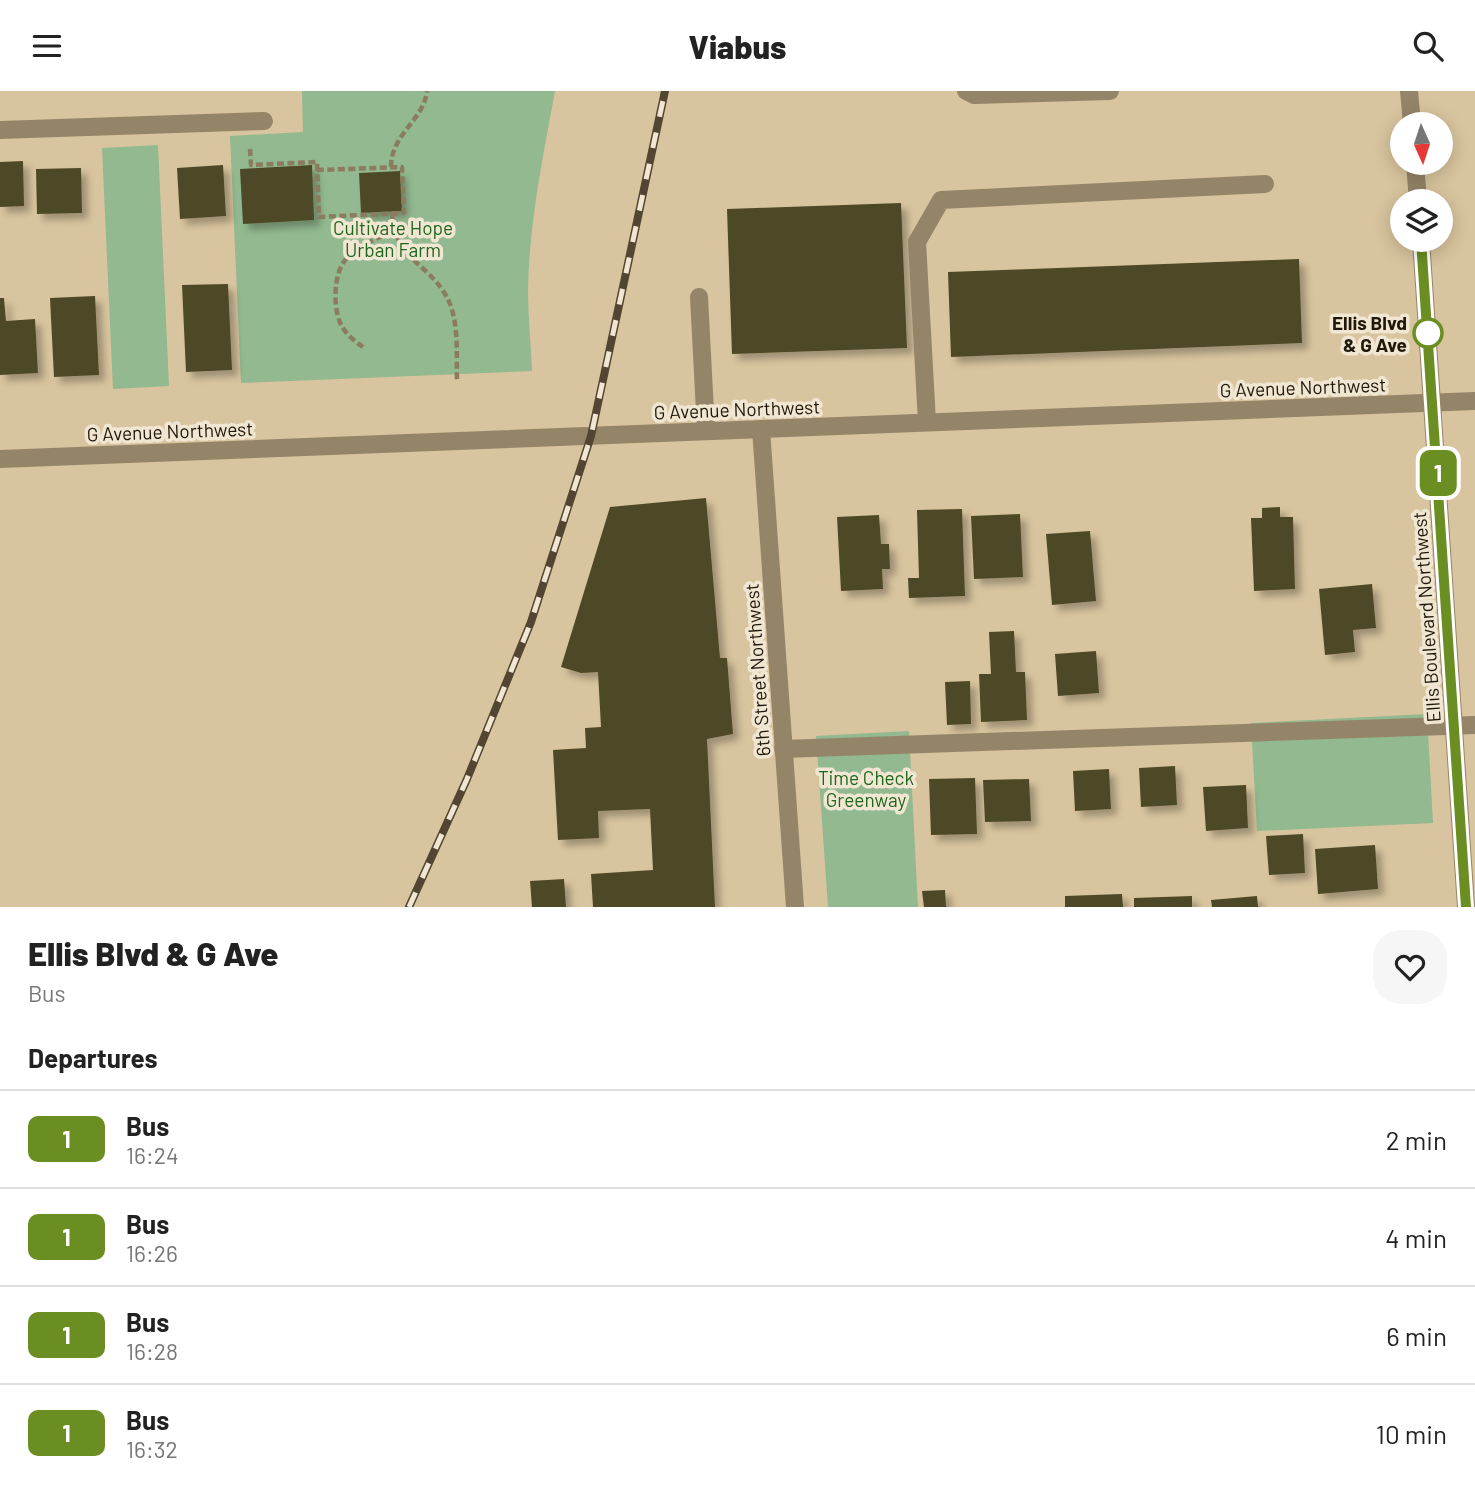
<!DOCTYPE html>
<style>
:root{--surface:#fff;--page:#f6f6f6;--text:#222;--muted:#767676;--line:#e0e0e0}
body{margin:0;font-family:Barlow,sans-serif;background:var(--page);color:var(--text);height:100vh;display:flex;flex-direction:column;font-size:26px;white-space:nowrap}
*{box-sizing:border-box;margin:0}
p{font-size:23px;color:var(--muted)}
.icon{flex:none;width:38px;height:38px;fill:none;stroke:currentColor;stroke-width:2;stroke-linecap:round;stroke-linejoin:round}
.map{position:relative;height:816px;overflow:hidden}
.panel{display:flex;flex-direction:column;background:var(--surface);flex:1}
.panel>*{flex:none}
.badge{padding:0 14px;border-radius:10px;font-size:24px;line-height:46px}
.needle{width:46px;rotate:177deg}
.controls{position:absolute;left:1390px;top:21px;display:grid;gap:14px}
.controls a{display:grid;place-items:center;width:63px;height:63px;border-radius:50%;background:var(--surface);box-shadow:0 4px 18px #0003;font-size:35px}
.map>.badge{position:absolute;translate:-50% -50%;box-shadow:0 0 0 4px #fff}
h2{padding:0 28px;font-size:26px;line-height:63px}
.round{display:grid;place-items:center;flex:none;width:74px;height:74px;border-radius:28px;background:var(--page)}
.summary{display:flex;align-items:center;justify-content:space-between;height:119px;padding:0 28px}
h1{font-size:33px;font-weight:800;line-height:52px}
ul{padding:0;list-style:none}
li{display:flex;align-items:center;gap:21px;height:98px;padding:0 28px;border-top:2px solid var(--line)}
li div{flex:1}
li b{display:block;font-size:26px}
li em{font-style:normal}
li .badge{min-width:77px;font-weight:700;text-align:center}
header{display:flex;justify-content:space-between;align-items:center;height:91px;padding:0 28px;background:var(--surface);font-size:32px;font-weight:800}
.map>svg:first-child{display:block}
.green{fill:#92b98f}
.building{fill:#4e4a25;filter:url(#shadow)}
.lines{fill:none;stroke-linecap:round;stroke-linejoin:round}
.path{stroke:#8b7c60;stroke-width:4.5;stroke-dasharray:7 3.5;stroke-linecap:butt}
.minor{stroke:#958568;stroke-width:18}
.rail-casing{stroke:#524632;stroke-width:8}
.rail{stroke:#f0e6d2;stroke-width:5;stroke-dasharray:16;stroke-linecap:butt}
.line-casing{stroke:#fff;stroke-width:16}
.line{stroke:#6b8e23;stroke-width:10}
.stop-dot{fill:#fff;stroke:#6b8e23;stroke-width:3.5}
.labels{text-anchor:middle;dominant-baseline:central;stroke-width:7;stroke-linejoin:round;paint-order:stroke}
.park-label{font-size:19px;fill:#1e681d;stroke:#f0e6d2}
.stop-label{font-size:19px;font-weight:bold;fill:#20180a;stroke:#f0e6d2;text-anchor:end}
.street-label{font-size:19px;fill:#20180a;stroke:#f0e6d2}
</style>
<header><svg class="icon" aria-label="menu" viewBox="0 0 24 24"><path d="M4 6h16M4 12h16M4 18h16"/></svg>Viabus<svg class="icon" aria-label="search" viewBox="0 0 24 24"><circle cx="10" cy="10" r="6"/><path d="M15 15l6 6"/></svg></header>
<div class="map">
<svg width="1475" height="816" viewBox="0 0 1475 816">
<defs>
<filter id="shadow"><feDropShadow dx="6" dy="6" stdDeviation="3.5" flood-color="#0004"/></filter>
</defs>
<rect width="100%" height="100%" fill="#d8c49e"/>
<!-- green -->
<g class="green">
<path d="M302 0H555C543 66 529 132 528 199 528 226 531 253 532 280L241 292 230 45 303 41Z"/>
<polygon points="158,54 169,295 113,298 102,57"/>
<polygon points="1427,623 1433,732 1257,740 1251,632"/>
<polygon points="909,640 918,816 828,816 816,645"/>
</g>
<!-- building -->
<g class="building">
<polygon points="23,70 24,115 0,116 0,71"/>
<polygon points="223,74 226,125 180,128 177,77"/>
<polygon points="312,74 314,129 243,133 240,78"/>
<polygon points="81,77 82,122 37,123 36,78"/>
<polygon points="400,80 402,120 361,122 359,82"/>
<polygon points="901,112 907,257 732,263 727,118"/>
<polygon points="1299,168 1302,252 951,266 948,181"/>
<polygon points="228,193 232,279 186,281 182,194"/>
<polygon points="95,205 99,284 54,286 50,207"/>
<polygon points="0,207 4,207 6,230 35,228 38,282 0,284"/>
<polygon points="706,407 720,567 727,567 733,643 707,648 715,816 593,816 591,783 653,779 650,718 598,720 599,747 558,749 553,659 586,657 585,637 601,636 598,581 581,582 561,576 610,416"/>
<polygon points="1280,416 1280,426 1293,426 1295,498 1254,500 1251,427 1262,427 1262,417"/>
<polygon points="962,418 965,505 909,507 908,487 919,487 917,419"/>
<polygon points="1020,423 1023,486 974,488 971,425"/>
<polygon points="879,424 881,453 889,453 890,478 882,478 883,498 841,500 837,426"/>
<polygon points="1090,440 1096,510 1052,514 1046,443"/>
<polygon points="1372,493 1376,537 1353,539 1355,561 1325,564 1319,498"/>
<polygon points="1014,540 1016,581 1025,581 1027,629 981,631 979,583 991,583 989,541"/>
<polygon points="1096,560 1099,602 1058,605 1055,563"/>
<polygon points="970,590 971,633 947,634 945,591"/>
<polygon points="1175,675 1177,714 1141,716 1139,677"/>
<polygon points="1109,678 1111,718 1075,720 1073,680"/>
<polygon points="975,687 977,743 931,744 929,688"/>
<polygon points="1029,688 1031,730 985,731 983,689"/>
<polygon points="1246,694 1248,737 1206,740 1203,696"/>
<polygon points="1303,743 1305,782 1269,784 1266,745"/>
<polygon points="1375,754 1378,798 1318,803 1315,758"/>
<polygon points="564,788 566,816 532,816 530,790"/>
<polygon points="945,799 946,816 924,816 922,800"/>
<polygon points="1122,803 1123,816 1065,816 1065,805"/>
<polygon points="1192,805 1192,816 1134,816 1134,807"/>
<polygon points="1257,805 1258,816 1212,816 1211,809"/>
</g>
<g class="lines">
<!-- path -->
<g class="path">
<polyline points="250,58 251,74 317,71 319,126 404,122 402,76 317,79"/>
<path d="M391 76C391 43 424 29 427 0"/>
<path d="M392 123C396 169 425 170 445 203 460 227 456 262 457 289"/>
<path d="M363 256C356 251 348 245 343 237 332 221 333 182 346 168 359 155 378 147 394 139"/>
</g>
<!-- minor -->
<g class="minor">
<polyline points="966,0 974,4 1110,0"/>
<polyline points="1409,0 1412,33"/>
<polyline points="0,39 264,30"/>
<polyline points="1415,72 1418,110"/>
<polyline points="1421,149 1466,816"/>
<polyline points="699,206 706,340"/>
<polyline points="927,331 917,151 941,109 1265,93"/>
<polyline points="761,338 795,816"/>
<polyline points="0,368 1475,310"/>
<polyline points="783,658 1475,634"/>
</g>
<!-- rail casing -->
<g class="rail-casing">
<polyline id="rail" points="409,816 467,688 531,531 591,345 665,0"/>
</g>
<!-- rail -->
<use href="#rail" class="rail"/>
</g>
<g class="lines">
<!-- line casing -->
<g class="line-casing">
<polyline id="line" points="1421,149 1466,816"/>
</g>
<!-- line -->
<use href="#line" class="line"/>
</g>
<!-- markers -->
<circle class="stop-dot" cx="1428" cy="242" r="14"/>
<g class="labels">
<!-- park labels -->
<g class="park-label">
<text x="393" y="136">Cultivate Hope<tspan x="393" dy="22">Urban Farm</tspan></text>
<text x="866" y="686">Time Check<tspan x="866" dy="22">Greenway</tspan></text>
</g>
<!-- stop labels -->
<g class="stop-label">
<text x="1407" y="231">Ellis Blvd<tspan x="1407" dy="22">&amp; G Ave</tspan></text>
</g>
<!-- street labels -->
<g class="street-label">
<text transform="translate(1303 296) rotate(-2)">G Avenue Northwest</text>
<text transform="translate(737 318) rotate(-2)">G Avenue Northwest</text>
<text transform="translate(170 340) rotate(-2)">G Avenue Northwest</text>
<text transform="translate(1426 526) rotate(-94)">Ellis Boulevard Northwest</text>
<text transform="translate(757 579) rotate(-94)">6th Street Northwest</text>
</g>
</g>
</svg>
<div class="controls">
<a><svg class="needle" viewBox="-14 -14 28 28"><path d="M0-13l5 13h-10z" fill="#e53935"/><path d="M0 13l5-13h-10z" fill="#767676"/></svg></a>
<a><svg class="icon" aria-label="layers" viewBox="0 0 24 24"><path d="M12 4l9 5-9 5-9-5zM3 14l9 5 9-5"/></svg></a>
</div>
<b class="badge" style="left:1438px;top:382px;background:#6b8e23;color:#fff">1</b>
</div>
<section class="panel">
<div class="summary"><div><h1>Ellis Blvd &amp; G Ave</h1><p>Bus</p></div><a class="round"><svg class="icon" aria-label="heart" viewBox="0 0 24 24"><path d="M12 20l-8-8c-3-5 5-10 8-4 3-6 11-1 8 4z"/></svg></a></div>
<h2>Departures</h2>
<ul>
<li><span class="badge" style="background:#6b8e23;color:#fff">1</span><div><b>Bus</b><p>16:24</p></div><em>2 min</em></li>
<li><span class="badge" style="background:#6b8e23;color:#fff">1</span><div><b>Bus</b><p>16:26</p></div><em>4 min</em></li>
<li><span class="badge" style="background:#6b8e23;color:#fff">1</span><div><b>Bus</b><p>16:28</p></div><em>6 min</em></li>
<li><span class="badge" style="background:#6b8e23;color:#fff">1</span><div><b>Bus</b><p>16:32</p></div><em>10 min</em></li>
</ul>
</section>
